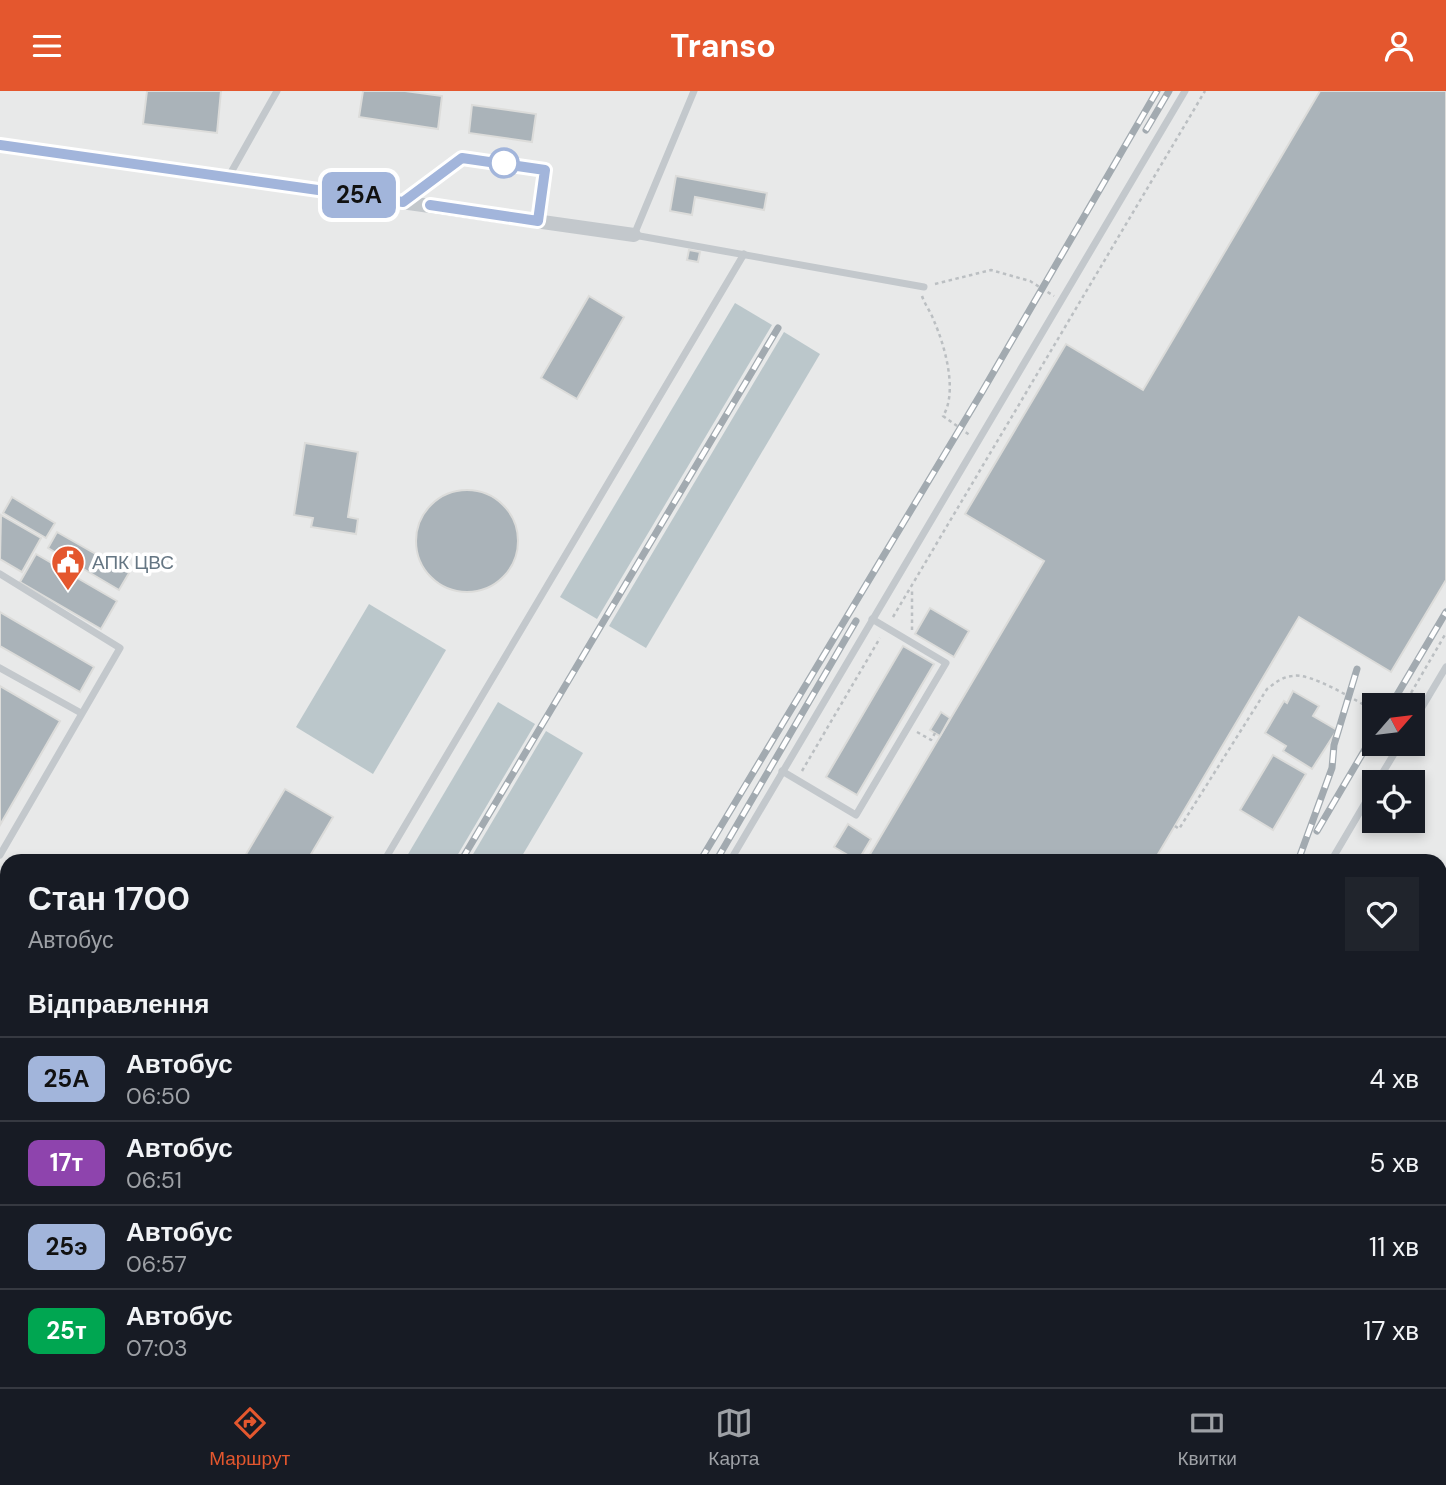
<!DOCTYPE html>
<html lang="uk">
<meta charset="utf-8">
<style>
:root{--surface:#171b24;--page:#20242c;--text:#f1f3f6;--muted:#9ea1a6;--line:#363941;--accent:#e4572e}
body{margin:0;font-family:"DM Sans",sans-serif;background:var(--page);color:var(--text);height:100vh;display:flex;flex-direction:column;font-size:26px;white-space:nowrap}
*{box-sizing:border-box;margin:0}
p{font-size:23px;color:var(--muted)}
.icon{flex:none;width:38px;height:38px;fill:none;stroke:currentColor;stroke-width:2;stroke-linecap:round;stroke-linejoin:round}
.map{position:relative;flex:1;overflow:hidden}
.sheet{position:absolute;left:0px;top:763px;width:1447px;height:534px;display:flex;flex-direction:column;background:var(--surface);border-radius:21px 21px 0 0;box-shadow:0 4px 10px #0003}
.sheet>*{flex:none}
.badge{padding:0 14px;border-radius:10px;font-size:24px;line-height:46px}
.needle{width:46px;rotate:62deg}
.tools{position:absolute;left:1362px;top:602px;display:grid;gap:14px}
.tools a{display:grid;place-items:center;width:63px;height:63px;border-radius:0px;background:var(--surface);box-shadow:0 4px 10px #0003;font-size:35px}
.map>.badge{position:absolute;translate:-50% -50%;box-shadow:0 0 0 4px #fff}
h2{padding:0 28px;font-size:26px;line-height:63px}
.round{display:grid;place-items:center;flex:none;width:74px;height:74px;border-radius:0px;background:var(--page)}
.overview{display:flex;align-items:center;justify-content:space-between;height:119px;padding:0 28px}
h1{font-size:33px;font-weight:700;line-height:52px}
ul{padding:0;list-style:none}
li{display:flex;align-items:center;gap:21px;height:84px;padding:0 28px;border-top:2px solid var(--line)}
li div{flex:1}
li b{display:block;font-size:26px}
li em{font-style:normal}
li .badge{min-width:77px;font-weight:700;text-align:center}
header{display:flex;justify-content:space-between;align-items:center;height:91px;padding:0 28px;background:var(--accent);color:#fff;font-size:32px;font-weight:700}
.tabs{display:flex;justify-content:space-around;align-items:center;height:98px;border-top:2px solid var(--line);background:var(--surface);font-size:19px;color:var(--muted)}
.tabs a{display:grid;justify-items:center;gap:4px}
.tabs .selected{color:var(--accent)}
.map>svg:first-child{display:block}
.built{fill:#e8e9e9;fill-rule:evenodd}
.water{fill:#bbc7cb}
.building{fill:#aab3b9;stroke:#dcdcda;stroke-width:2}
.lines{fill:none;stroke-linecap:round;stroke-linejoin:round}
.path{stroke:#bbbfc2;stroke-width:2.5;stroke-dasharray:3.5 3.5;stroke-linecap:butt}
.lane{stroke:#c3c8cc;stroke-width:7}
.street{stroke:#c3c8cc;stroke-width:14}
.rail-casing{stroke:#a2aab0;stroke-width:7}
.rail{stroke:#fff;stroke-width:4.5;stroke-dasharray:13;stroke-linecap:butt}
.line-casing{stroke:#fff;stroke-width:16}
.line{stroke:#a2b5db;stroke-width:10}
.stop-dot{fill:#fff;stroke:#a2b5db;stroke-width:3.5}
.labels{text-anchor:middle;dominant-baseline:central;stroke-width:7;stroke-linejoin:round;paint-order:stroke}
.poi-label{font-size:19px;fill:#657683;stroke:#fff;text-anchor:start}
</style>
<header><svg class="icon" aria-label="menu" viewBox="0 0 24 24"><path d="M4 6h16M4 12h16M4 18h16"/></svg>Transo<svg class="icon" aria-label="person" viewBox="0 0 24 24"><circle cx="12" cy="8" r="4"/><path d="M4 21q1-7 8-7t8 7"/></svg></header>
<div class="map">
<svg width="1446" height="1296" viewBox="0 0 1446 1296">
<rect width="100%" height="100%" fill="#fafaf8"/>
<!-- built -->
<path class="built" d="M0 0H1446V1296H0ZM1374 614H1412V653H1374ZM1374 691H1412V730H1374ZM7 770H1440V1290H7Z"/>
<!-- water -->
<g class="water">
<polygon points="735,212 772,234 597,528 560,506"/>
<polygon points="784,241 820,263 646,557 609,535"/>
<polygon points="369,513 446,559 373,683 296,636"/>
<polygon points="498,611 535,633 454,770 404,770"/>
<polygon points="546,640 583,662 519,770 469,770"/>
</g>
<!-- building -->
<g class="building">
<polygon points="147,0 221,0 217,42 143,33"/>
<polygon points="363,0 405,0 442,5 438,38 359,26"/>
<polygon points="1320,0 1446,0 1446,489 1391,581 1299,526 1154,770 866,770 1044,470 965,423 1066,253 1143,299"/>
<polygon points="472,14 536,23 532,51 469,42"/>
<polygon points="676,85 767,102 764,119 695,106 692,124 670,120"/>
<polygon points="689,159 700,161 698,171 687,169"/>
<polygon points="589,205 624,226 577,308 541,287"/>
<polygon points="305,352 358,361 348,426 358,428 356,443 311,436 313,427 294,424"/>
<circle cx="467" cy="450" r="51"/>
<polygon points="12,406 55,432 46,447 3,422"/>
<polygon points="1,424 41,447 22,481 0,468"/>
<polygon points="57,441 129,482 119,499 48,457"/>
<polygon points="36,463 117,510 101,538 20,491"/>
<polygon points="930,517 969,540 954,566 915,543"/>
<polygon points="0,521 94,576 80,601 0,555"/>
<polygon points="903,555 934,573 857,704 826,686"/>
<polygon points="0,595 60,630 0,734"/>
<polygon points="1293,600 1319,615 1313,625 1337,639 1312,678 1283,660 1286,655 1265,642 1284,610 1287,612"/>
<polygon points="941,621 950,627 940,645 930,639"/>
<polygon points="1273,664 1306,683 1273,739 1240,719"/>
<polygon points="285,698 333,726 307,770 242,770"/>
<polygon points="848,733 871,748 858,770 834,756"/>
<polygon points="1442,986 1446,988 1446,1101 1440,1111"/>
<polygon points="459,1290 555,1290 552,1296 464,1296 458,1292"/>
<polygon points="687,1290 903,1290 900,1296 684,1296"/>
</g>
<g class="lines">
<!-- path -->
<g class="path">
<polyline points="935,193 991,179 1030,190 1054,205"/>
<path d="M922 205C925 214 931 221 934 230 945 255 958 301 943 325L971 345"/>
<polyline points="893,526 1205,0"/>
<polyline points="912,539 912,497"/>
<polyline points="1404,614 1446,542"/>
<polyline points="917,641 931,649 935,642"/>
<polyline points="802,680 880,547"/>
<path d="M1175 735 1179 738 1267 598C1275 592 1282 586 1292 585 1312 581 1355 610 1374 619"/>
</g>
<!-- lane -->
<g class="lane">
<polyline points="694,0 634,144 924,196"/>
<polyline points="229,85 277,0"/>
<polyline points="404,110 462,67 545,79 538,130"/>
<polyline points="0,483 120,557 0,764"/>
<polyline points="0,577 81,622"/>
<polyline points="1412,633 1446,576"/>
<polyline points="782,680 856,724 946,572 872,528"/>
<polyline points="1377,691 1400,653"/>
<polyline points="384,770 744,163"/>
<polyline points="730,770 1185,0"/>
<polyline points="1331,770 1374,697"/>
<polyline points="1440,910 1446,913"/>
<polyline points="0,935 7,939"/>
<polyline points="0,1059 7,1064"/>
<polyline points="1440,1182 1446,1173"/>
<polyline points="66,1296 69,1290"/>
<polyline points="422,1296 425,1290"/>
<polyline points="1019,1296 1023,1290"/>
<polyline points="1372,1296 1376,1290"/>
</g>
<!-- street -->
<polyline class="street" points="0,54 634,144"/>
<!-- rail casing -->
<g class="rail-casing">
<g id="rail">
<polyline points="1146,39 1169,0"/>
<polyline points="1391,614 1446,521"/>
<polyline points="1317,740 1374,643"/>
<polyline points="461,770 778,237"/>
<polyline points="700,770 982,301 1157,0"/>
<polyline points="716,770 856,530"/>
<polyline points="1298,770 1332,677 1334,654 1357,578"/>
<polyline points="0,1068 7,1072"/>
<polyline points="0,1088 7,1092"/>
<polyline points="0,1106 7,1110"/>
<polyline points="1440,1249 1446,1239"/>
<polyline points="234,1290 236,1296"/>
<polyline points="393,1296 397,1290"/>
<polyline points="408,1296 412,1290"/>
<polyline points="572,1296 577,1290"/>
<polyline points="995,1296 998,1290"/>
<polyline points="1119,1296 1123,1290"/>
<polyline points="1140,1296 1144,1290"/>
<polyline points="1412,1296 1415,1290"/>
</g>
</g>
<!-- rail -->
<use href="#rail" class="rail"/>
</g>
<g class="lines">
<!-- line casing -->
<g class="line-casing">
<polyline id="line" points="0,54 403,111 462,67 545,79 538,130 430,114"/>
</g>
<!-- line -->
<use href="#line" class="line"/>
</g>
<!-- icons -->
<defs>
<g id="civic-pin" transform="scale(1.75)"><path d="M0 17L-7.5 6A9.5 9.5 0 1 1 7.5 6Z" fill="#e4572e" stroke="#fff"/><path d="M-.6-6.5H3V-4.5H.6V-3L4-1V1h2V6H-6V1h2V-1L-.6-3ZM-1.2 2.5V6h2.4V2.5Z" fill="#fff"/></g>
</defs>
<g fill-rule="evenodd">
<use href="#civic-pin" x="68" y="471"/>
</g>
<!-- markers -->
<circle class="stop-dot" cx="504" cy="72" r="14"/>
<g class="labels">
<!-- poi labels -->
<g class="poi-label">
<text x="92" y="471">АПК ЦВС</text>
</g>
</g>
</svg>
<div class="tools">
<a><svg class="needle" viewBox="-14 -14 28 28"><path d="M0-13l5 13h-10z" fill="#e53935"/><path d="M0 13l5-13h-10z" fill="#9ea1a6"/></svg></a>
<a><svg class="icon" aria-label="locate" viewBox="0 0 24 24"><circle cx="12" cy="12" r="6"/><path d="M12 2v4M12 18v4M2 12h4M18 12h4"/></svg></a>
</div>
<b class="badge" style="left:359px;top:104px;background:#a2b5db;color:#111">25А</b>
<section class="sheet">
<div class="overview"><div><h1>Стан 1700</h1><p>Автобус</p></div><a class="round"><svg class="icon" aria-label="heart" viewBox="0 0 24 24"><path d="M12 20l-8-8c-3-5 5-10 8-4 3-6 11-1 8 4z"/></svg></a></div>
<h2>Відправлення</h2>
<ul>
<li><span class="badge" style="background:#a2b5db;color:#111">25А</span><div><b>Автобус</b><p>06:50</p></div><em>4 хв</em></li>
<li><span class="badge" style="background:#8e44ad;color:#fff">17т</span><div><b>Автобус</b><p>06:51</p></div><em>5 хв</em></li>
<li><span class="badge" style="background:#a2b5db;color:#111">25э</span><div><b>Автобус</b><p>06:57</p></div><em>11 хв</em></li>
<li><span class="badge" style="background:#00a651;color:#fff">25т</span><div><b>Автобус</b><p>07:03</p></div><em>17 хв</em></li>
</ul>
</section>
</div>
<nav class="tabs">
<a class="selected"><svg class="icon" aria-label="directions" viewBox="0 0 24 24"><path d="M12 3l9 9-9 9-9-9zM9 14v-3h6M13 9l2 2-2 2"/></svg>Маршрут</a>
<a><svg class="icon" aria-label="map" viewBox="0 0 24 24"><path d="M3 6l6-2 6 2 6-2v14l-6 2-6-2-6 2zM9 4v14M15 6v14"/></svg>Карта</a>
<a><svg class="icon" aria-label="tickets" viewBox="0 0 24 24"><path d="M3 7h18v10H3zM15 7v10"/></svg>Квитки</a>
</nav>
